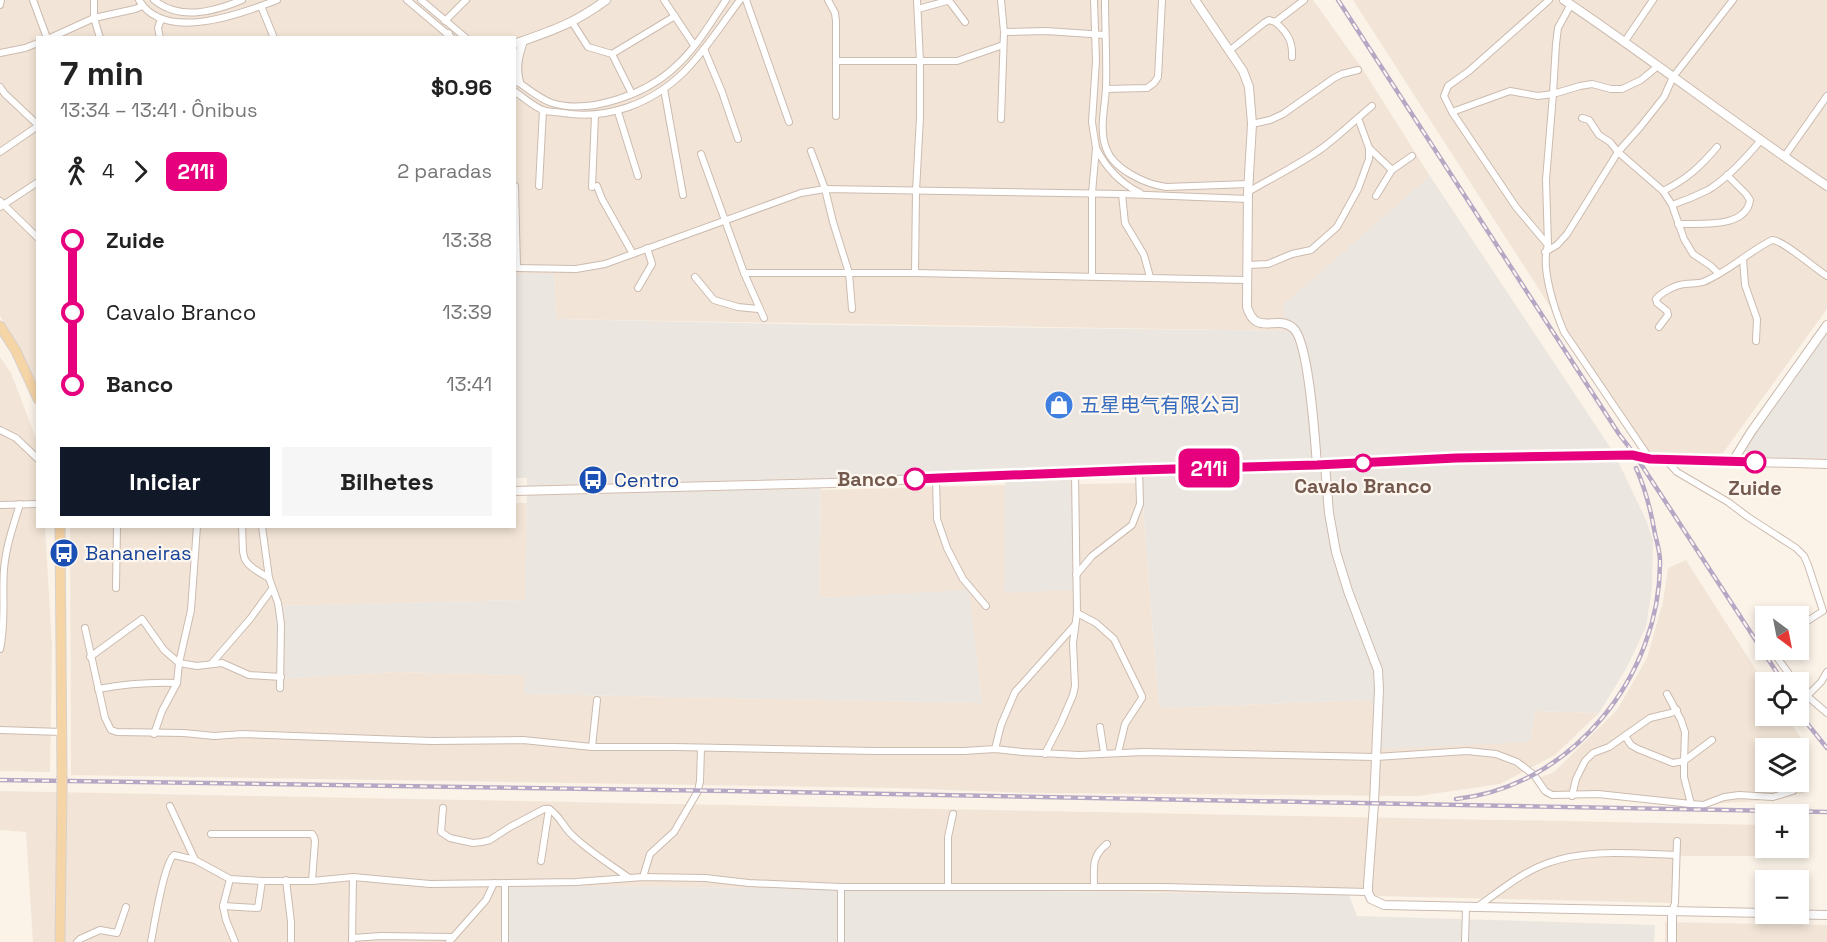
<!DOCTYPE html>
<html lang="pt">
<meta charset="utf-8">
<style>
:root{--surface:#fff;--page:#f6f6f6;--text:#222;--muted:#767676;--accent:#111827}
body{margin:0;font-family:"Space Grotesk","Noto Sans SC",sans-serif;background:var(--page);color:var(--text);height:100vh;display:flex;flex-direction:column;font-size:22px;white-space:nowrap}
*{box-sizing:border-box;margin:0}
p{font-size:20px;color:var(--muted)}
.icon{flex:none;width:33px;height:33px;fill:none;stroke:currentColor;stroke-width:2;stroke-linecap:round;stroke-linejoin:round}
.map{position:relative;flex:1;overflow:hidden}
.details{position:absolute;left:36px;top:36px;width:480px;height:492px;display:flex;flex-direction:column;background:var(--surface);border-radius:0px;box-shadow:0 3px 9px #0003}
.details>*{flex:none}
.badge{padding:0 12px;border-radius:9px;font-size:21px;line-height:39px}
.needle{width:39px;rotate:148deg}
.tools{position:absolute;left:1755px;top:606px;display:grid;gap:12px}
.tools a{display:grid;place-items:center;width:54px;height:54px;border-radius:0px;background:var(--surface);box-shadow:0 3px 9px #0003;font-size:30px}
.map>.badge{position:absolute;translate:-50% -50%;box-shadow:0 0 0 3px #fff}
.legs{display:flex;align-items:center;gap:9px;height:66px;padding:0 24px;font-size:20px}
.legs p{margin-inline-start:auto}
.overview{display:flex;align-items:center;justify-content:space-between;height:102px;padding:0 24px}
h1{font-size:33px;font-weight:600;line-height:45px}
.button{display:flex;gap:12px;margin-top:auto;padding:12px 24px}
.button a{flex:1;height:69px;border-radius:0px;background:var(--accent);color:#fff;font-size:24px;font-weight:600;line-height:69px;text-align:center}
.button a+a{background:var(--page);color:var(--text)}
ul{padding:0 24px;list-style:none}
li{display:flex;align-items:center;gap:21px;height:72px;font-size:22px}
li i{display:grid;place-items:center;width:9px;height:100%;margin:0 8px;background:currentColor}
li i::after{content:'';width:15px;height:15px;margin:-8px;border:4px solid;border-radius:50%;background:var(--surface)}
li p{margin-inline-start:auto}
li:first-child i{background:linear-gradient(#0000 50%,currentColor 0)}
li:last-child i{background:linear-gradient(currentColor 50%,#0000 0)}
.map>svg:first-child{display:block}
.residential{fill:#f2e5d7;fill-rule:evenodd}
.industrial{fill:#ece6e1}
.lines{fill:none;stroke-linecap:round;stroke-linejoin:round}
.minor-casing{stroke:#ccbbaf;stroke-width:8}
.tertiary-casing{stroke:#ccbbaf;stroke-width:10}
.secondary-casing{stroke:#d1bdaf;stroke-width:10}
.primary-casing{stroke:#d8d1cd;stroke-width:11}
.minor{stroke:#fff;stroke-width:6}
.tertiary{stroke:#fff;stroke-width:8}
.secondary{stroke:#fff;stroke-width:8}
.primary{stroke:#f5d4a6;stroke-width:9}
.rail-casing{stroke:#b6a7c4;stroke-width:4.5}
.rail{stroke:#fef7ef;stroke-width:2;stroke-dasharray:7;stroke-linecap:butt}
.primary-bridge-casing{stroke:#d8d1cd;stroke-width:11;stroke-linecap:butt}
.primary-bridge{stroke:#f5d4a6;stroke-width:9}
.line-1-casing{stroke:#fff;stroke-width:14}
.line-1{stroke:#e6007e;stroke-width:9}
.stop-1-dot{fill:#fff;stroke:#e6007e;stroke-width:3}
.labels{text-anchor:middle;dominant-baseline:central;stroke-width:4.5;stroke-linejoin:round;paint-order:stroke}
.shop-label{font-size:20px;fill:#366cbe;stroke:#fef7ef;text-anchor:start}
.stop-label{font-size:20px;font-weight:bold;fill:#745a4e;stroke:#fef7ef}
.transit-label{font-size:20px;fill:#164399;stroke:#fef7ef;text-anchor:start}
</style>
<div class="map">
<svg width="1827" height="942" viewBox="0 0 1827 942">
<rect width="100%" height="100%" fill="#fbf3e8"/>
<!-- residential -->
<g class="residential">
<polygon points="0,0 1313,0 1362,68 1430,176 1284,305 1286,331 556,319 554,275 515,274 514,38 38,38 37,382 0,316"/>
<polygon points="1353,0 1827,0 1827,309 1723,453 1648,459"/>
<polygon points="0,357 11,373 37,441 37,447 38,526 45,527 52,646 50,772 0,771"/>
<polygon points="1141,483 1159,708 1371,700 1530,742 1535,711 1599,713 1555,755 1500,784 1418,796 1032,793 894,788 71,775 70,527 514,526 515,503 527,503 525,600 275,606 277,679 395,672 525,675 525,694 982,703 969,591 819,598 821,490 1005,485 1005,593 1073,484"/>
<path d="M1686 560 1765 684 1766 716H1786L1805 744 1804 793 1750 802 1677 805 1573 794 1545 797 1534 780 1554 772 1617 710 1647 658 1663 602 1668 568ZM1766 748H1798V782H1766Z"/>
<polygon points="0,791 1765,825 1766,848 1792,848 1791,856 1675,856 1671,903 1292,894 505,885 504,942 33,942 26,832 0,830"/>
<polygon points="1665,922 1827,925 1827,942 1665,942"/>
</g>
<!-- industrial -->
<g class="industrial">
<polygon points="1430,176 1614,453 1646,520 1653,540 1652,588 1646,627 1626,669 1599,713 1535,711 1530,742 1379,749 1380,712 1373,710 1370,700 1159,708 1140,469 1073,470 1074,590 1004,593 1005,474 821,480 819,598 969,590 982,703 524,694 524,675 395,672 276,679 275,606 525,600 527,478 514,478 515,274 554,274 556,319 837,325 1286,331 1283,305"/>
<polygon points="1827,329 1827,459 1753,457 1745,451 1745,445"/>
<polygon points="505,885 1349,895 1357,916 1655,925 1654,942 504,942"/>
</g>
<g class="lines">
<!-- minor casing -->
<g class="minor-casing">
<g id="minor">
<polyline points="33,0 47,38"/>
<polyline points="94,0 94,18 100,38"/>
<path d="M139 0C164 43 241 14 277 0"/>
<path d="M154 0C180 21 213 12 242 0"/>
<polyline points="407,0 452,38"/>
<polyline points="421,0 466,38"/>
<polyline points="664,0 694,45"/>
<polyline points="746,0 789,122"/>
<polyline points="828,0 835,13 836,21 836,116"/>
<path d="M1105 0C1105 29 1107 59 1106 88 1105 108 1099 129 1106 148 1113 169 1145 184 1166 187L1248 184"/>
<path d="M1571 4 1558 28 1556 44 1553 94 1546 180 1548 245C1540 267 1555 311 1564 332L1650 459"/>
<polyline points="0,5 1,0"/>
<polyline points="261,6 274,38"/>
<polyline points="918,9 947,1 950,2 965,22"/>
<polyline points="445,21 466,0"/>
<polyline points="572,22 588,47 612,54 675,16"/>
<path d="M1275 22C1287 32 1293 41 1292 57"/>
<polyline points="1004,32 1046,31 1105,35"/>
<polyline points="50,38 94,18 135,9 142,6"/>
<polyline points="160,38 158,28 161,19"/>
<polyline points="1625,41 1653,0"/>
<polyline points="704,49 722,92 738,139"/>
<polyline points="1229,51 1264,23 1269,20 1275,22 1278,20 1304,0"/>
<polyline points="0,53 25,48 38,43"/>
<polyline points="612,54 632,94"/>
<polyline points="836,61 957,61 1003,45"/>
<path d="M517 81C528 89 540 99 552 103 591 115 648 93 676 66 696 48 711 22 726 0"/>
<polyline points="0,87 5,94 38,125"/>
<polyline points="664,89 683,195"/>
<polyline points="1106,89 1147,88 1154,83 1158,77 1162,0"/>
<path d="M514 91C523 97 535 108 545 111 551 112 557 112 563 113 608 120 651 104 684 72 705 51 722 24 740 0"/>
<polyline points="618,112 638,176"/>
<polyline points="1452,112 1510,91 1538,96 1553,94 1580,86 1592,84 1611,89 1622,89 1641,80 1658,66"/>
<polyline points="1582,118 1589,120 1599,135 1610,142 1618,152 1663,191 1672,205 1684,239 1693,254 1711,266 1718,273"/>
<polyline points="1001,119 1004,32 1001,0"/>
<polyline points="1252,124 1270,120 1283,114 1334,78 1342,74 1358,70"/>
<path d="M1096 148C1106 168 1120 183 1140 193"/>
<polyline points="1369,148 1392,170"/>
<polyline points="811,151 825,189 833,222 849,273 852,309"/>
<polyline points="0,152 38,126"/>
<polyline points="701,154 744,273 764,318"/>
<polyline points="1784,157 1827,96"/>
<polyline points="515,186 517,268"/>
<polyline points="539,186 543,110"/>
<polyline points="597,186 602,199 633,254"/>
<polyline points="592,187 595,115"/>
<path d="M1663 191C1687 179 1700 167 1717 147"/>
<path d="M1248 192C1273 177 1301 164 1325 146 1341 134 1356 119 1372 106"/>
<polyline points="1122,194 1125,223 1144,255 1150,277"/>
<polyline points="1376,196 1392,170 1412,156"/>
<polyline points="0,201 38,238"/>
<path d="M1672 205C1684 201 1696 196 1708 190 1728 178 1746 158 1761 140"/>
<polyline points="0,207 38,182"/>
<path d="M1678 224C1700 223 1746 229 1750 200L1746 194 1727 175"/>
<polyline points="1548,245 1516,207 1452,112 1444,96 1448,86 1469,71 1549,0"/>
<polyline points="1545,252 1557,245 1567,234 1618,152 1641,126 1664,97 1673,77 1733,0"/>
<polyline points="1743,259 1745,285 1757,319 1756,341"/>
<polyline points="1248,265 1268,264 1292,254 1311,250 1337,227 1358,189 1369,159 1369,148 1358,118"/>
<polyline points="514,268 576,269 605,264 801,193 825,189 1122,194 1248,199"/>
<polyline points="744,273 915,273 1246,280"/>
<polyline points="915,273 916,191 920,117 920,61 917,0"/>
<polyline points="1092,276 1092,193 1096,148 1092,122 1096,61 1094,0"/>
<polyline points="695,277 714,300 738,307 758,309"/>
<polyline points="638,288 652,264 647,248"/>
<path d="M1659 327 1668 315 1667 311 1657 303 1656 299C1662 292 1675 285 1685 284 1691 283 1697 284 1703 282 1728 272 1748 252 1772 240 1783 240 1814 268 1827 276"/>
<polyline points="0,430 16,438 38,459"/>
<polyline points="1665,459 1677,472 1728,502 1748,517 1796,548 1804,556 1808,565 1823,611 1798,627"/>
<polyline points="936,478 937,519 947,548 963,579 986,606"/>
<polyline points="0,505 38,504"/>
<path d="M242 526C244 560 238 561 269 578"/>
<polyline points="262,526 269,578 278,603 281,624 280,688"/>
<polyline points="1076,575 1092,556 1132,525 1140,504 1139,469"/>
<polyline points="116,588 117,526"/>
<polyline points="1077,613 1096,623 1114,639 1142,696 1142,698 1125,724 1118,753"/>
<polyline points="85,628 105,718 111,730 117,732 184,733 214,736 243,734 431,741 523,740 592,747 674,747 874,751 964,751 995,749 1022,752 1079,755 1144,752 1376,757 1467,751 1496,754 1517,762 1534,775 1545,791 1552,795 1598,794 1691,804 1684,777 1684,761 1712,740"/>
<path d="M0 649C6 623 2 595 4 569 6 547 13 526 20 504"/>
<polyline points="1774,650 1773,652 1795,682"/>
<polyline points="90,657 142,619 164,650 179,663 197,666 222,663 249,675 281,677"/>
<polyline points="212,663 250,619 272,589"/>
<polyline points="1798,688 1807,696 1821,682 1827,672"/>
<path d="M98 689C125 684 150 682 177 683"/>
<polyline points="1807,696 1827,713"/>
<polyline points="1100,727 1104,753"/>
<polyline points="0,730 62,732"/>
<polyline points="154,734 162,711 177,683 179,663 191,610 197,526"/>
<polyline points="1625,736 1631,745 1638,749 1673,763 1684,761 1685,732 1681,720 1667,694"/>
<polyline points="592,747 597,700"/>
<polyline points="995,749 1001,725 1015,692 1075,625"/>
<polyline points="1045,754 1061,723 1073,695 1075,686 1073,643 1077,613 1075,472"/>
<polyline points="1572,796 1576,779 1585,761 1593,753 1609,747 1650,718 1671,713 1677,710"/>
<polyline points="1691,804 1703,805 1724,797 1739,795 1773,797 1793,791"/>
<polyline points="170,806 195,860"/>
<polyline points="443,808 441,832 450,838 473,843 482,842 490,840 510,827 544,809 549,809"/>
<path d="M549 809C559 815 563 826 571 834 588 851 610 864 629 878"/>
<polyline points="211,834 312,834 314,837 315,841 312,881"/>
<polyline points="541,861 549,809"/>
<polyline points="643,877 650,854 674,832 698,791 700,781 701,748"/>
<polyline points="230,879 223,906 226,920 235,942"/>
<polyline points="286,880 291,922 291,942"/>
<polyline points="948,886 948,837 953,814"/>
<path d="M1094 887C1094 868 1091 856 1107 844"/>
<polyline points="223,906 258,908 262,881"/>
<path d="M1477 907C1500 891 1522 872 1548 863 1589 848 1634 854 1676 855"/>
<polyline points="1672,911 1675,903 1677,841"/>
<polyline points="352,938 381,936 453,937"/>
<polyline points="77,942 80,939 100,930 117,933 126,907"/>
<path d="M151 942C154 926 164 863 174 855L195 860 230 879 262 881H312L353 877 430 884 576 882 643 877 705 878 749 883 841 887H1164L1368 892"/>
<polyline points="352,942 353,877"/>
<polyline points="449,942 486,900 494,883"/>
<polyline points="505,942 505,883"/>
<polyline points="841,942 841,887"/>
<polyline points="1465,942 1466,907"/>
</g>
</g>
<!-- tertiary casing -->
<g class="tertiary-casing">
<g id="tertiary">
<path d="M1195 0 1243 71 1249 87 1252 124 1248 192 1247 307C1256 337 1277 314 1293 328 1309 341 1315 441 1317 465"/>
<path d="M1564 0C1653 60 1738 126 1827 186"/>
<polyline points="448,34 448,38"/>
<path d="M514 44C551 31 574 24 606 0"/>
<path d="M519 82C515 67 518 56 523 41"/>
<polyline points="1733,461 1751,432 1827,325"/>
<polyline points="1325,465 1329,513 1336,552 1348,591 1378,670 1379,689 1374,804 1368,885 1368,892 1371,899 1384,905 1766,913"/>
<polyline points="1779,914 1827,915"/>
<polyline points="1672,942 1672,911"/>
</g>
</g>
<!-- secondary casing -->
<g class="secondary-casing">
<polyline id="secondary" points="514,491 832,483 1139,469 1317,465 1456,458 1632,455 1650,459 1827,464"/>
</g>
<!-- primary casing -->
<g class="primary-casing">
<g id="primary">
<polyline points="0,326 16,351 38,399"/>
<polyline points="60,526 62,776"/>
<polyline points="60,942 62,790"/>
</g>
</g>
<!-- minor -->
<use href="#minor" class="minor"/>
<!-- tertiary -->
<use href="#tertiary" class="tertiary"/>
<!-- secondary -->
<use href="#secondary" class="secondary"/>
<!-- primary -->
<use href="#primary" class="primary"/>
<!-- rail casing -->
<g class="rail-casing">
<g id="rail">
<polyline points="1338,0 1619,434 1635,455 1783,682"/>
<polyline points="1798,712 1827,748"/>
<polyline points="0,780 730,791 1827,812"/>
<path d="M1456 799C1572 787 1661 675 1660 561 1660 552 1657 542 1655 534 1651 511 1646 490 1636 468"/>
</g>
</g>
<!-- rail -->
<use href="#rail" class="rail"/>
<!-- primary-bridge casing -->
<g class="primary-bridge-casing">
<polyline id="primary-bridge" points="62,776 62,790"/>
</g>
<!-- primary-bridge -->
<use href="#primary-bridge" class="primary-bridge"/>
</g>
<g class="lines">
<!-- line-1 casing -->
<g class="line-1-casing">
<polyline id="line-1" points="915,479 1139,470 1317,465 1456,458 1632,455 1650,459 1755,462"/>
</g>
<!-- line-1 -->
<use href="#line-1" class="line-1"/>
</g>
<!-- icons -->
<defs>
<g id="shop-disc" transform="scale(1.5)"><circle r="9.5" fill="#3f7fe0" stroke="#fef7ef"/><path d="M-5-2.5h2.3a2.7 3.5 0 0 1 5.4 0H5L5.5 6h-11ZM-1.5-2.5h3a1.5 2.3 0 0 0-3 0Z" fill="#fff"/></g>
<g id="bus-disc" transform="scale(1.5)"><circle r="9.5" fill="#1a4fb4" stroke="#fef7ef"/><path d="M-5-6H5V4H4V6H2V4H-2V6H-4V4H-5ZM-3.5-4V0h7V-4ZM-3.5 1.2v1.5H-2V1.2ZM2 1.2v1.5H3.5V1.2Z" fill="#fff"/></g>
</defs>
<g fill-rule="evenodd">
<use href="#shop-disc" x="1059" y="405"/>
<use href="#bus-disc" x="593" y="480"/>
<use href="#bus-disc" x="64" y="553"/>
</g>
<!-- markers -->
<g class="stop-1-dot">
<circle cx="1755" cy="462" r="10"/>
<circle cx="1363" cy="463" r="8"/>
<circle cx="915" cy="479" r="10"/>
</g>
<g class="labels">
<!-- shop labels -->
<g class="shop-label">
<text x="1080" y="405">五星电气有限公司</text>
</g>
<!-- stop labels -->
<g class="stop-label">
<text x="898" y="479" text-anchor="end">Banco</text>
<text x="1363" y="486">Cavalo Branco</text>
<text x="1755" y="488">Zuide</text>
</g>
<!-- transit labels -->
<g class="transit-label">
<text x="614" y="480">Centro</text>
<text x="85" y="553">Bananeiras</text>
</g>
</g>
</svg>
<div class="tools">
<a><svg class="needle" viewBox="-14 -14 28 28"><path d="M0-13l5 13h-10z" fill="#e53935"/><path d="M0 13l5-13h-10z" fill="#767676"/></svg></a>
<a><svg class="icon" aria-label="locate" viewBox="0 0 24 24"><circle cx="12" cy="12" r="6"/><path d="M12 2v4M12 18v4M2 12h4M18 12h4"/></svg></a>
<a><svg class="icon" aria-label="layers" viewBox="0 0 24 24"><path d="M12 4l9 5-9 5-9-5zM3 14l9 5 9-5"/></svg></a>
<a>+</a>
<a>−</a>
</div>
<b class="badge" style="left:1209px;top:468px;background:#e6007e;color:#fff">211i</b>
<section class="details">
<div class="overview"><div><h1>7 min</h1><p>13:34 – 13:41 · Ônibus</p></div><b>$0.96</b></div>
<div class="legs"><svg class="icon" aria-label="walk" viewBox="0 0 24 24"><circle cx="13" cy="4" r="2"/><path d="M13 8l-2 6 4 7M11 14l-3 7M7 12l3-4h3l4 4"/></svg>4<svg class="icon" aria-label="forward" viewBox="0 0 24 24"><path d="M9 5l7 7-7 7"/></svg><b class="badge" style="background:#e6007e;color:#fff">211i</b><p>2 paradas</p></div>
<ul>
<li><i style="color:#e6007e"></i><b>Zuide</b><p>13:38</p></li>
<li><i style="color:#e6007e"></i><span>Cavalo Branco</span><p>13:39</p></li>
<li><i style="color:#e6007e"></i><b>Banco</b><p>13:41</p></li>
</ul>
<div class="button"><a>Iniciar</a><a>Bilhetes</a></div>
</section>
</div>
